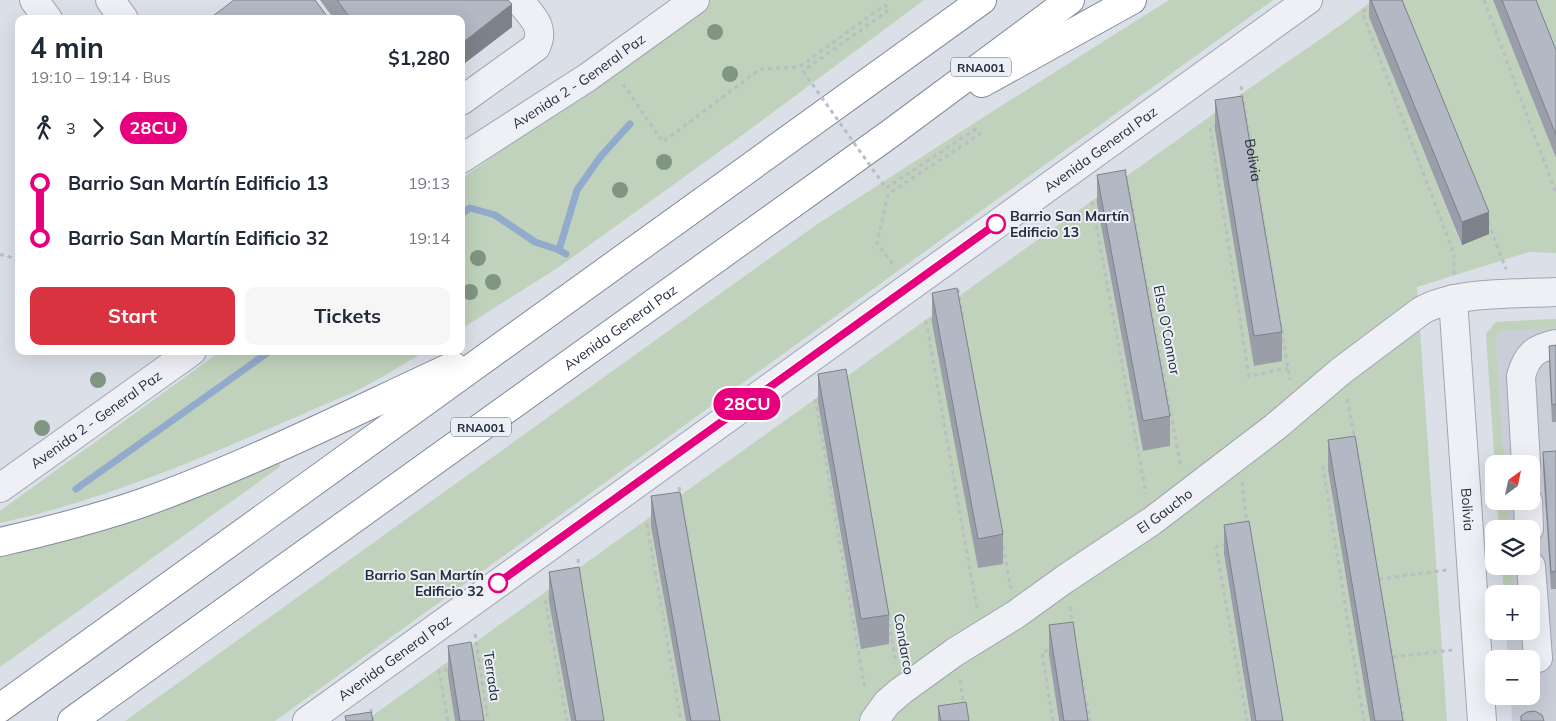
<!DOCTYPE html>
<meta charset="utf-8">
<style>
:root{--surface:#fff;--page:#f6f6f7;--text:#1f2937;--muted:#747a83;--accent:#d93341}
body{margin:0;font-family:Mulish,sans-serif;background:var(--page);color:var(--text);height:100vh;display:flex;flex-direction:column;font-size:19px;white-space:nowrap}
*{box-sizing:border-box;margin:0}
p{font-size:16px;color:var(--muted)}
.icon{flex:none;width:28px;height:28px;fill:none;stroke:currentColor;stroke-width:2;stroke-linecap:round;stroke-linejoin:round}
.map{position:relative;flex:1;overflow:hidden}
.drawer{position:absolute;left:15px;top:15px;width:450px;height:340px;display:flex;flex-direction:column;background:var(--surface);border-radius:10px;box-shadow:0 5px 20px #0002}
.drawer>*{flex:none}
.badge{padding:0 10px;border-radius:16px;font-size:18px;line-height:32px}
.needle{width:32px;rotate:33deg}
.tools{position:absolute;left:1485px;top:455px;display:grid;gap:10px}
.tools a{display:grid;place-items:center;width:55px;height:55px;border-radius:10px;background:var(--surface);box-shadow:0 5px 20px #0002;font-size:25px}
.map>.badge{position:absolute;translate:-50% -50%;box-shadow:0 0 0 2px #fff}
.legs{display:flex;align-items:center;gap:8px;height:55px;padding:0 15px;font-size:16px}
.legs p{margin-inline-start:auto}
.headline{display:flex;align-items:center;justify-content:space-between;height:85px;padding:0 15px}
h1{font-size:28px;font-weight:700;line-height:38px}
.action{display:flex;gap:10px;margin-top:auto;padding:10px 15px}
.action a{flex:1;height:58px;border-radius:10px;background:var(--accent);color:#fff;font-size:20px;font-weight:700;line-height:58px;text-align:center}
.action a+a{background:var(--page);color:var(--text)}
ul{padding:0 15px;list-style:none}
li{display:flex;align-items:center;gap:18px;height:55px;font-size:19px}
li i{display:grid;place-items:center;width:8px;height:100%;margin:0 6px;background:currentColor}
li i::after{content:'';width:12px;height:12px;margin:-6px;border:4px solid;border-radius:50%;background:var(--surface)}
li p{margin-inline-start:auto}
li:first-child i{background:linear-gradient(#0000 50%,currentColor 0)}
li:last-child i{background:linear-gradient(currentColor 50%,#0000 0)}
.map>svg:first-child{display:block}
.built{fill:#c9ced9}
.green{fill:#c0d2bb;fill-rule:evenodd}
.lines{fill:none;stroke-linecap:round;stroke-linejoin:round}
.stream{stroke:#92aacb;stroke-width:7}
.minor-casing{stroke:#a0a6b1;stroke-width:30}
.highway-casing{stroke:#818b9f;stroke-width:30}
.path{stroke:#b9bdc5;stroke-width:3;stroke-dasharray:4 4;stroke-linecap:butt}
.minor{stroke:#eef0f5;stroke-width:28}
.highway{stroke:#fff;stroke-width:28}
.path-bridge{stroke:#b9bdc5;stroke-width:3;stroke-dasharray:4 4;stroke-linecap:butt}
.tree{fill:#809682}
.wall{fill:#999ea9}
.shaded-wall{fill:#7d8189}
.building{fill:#b2b8c4;stroke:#7d8189}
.line-1-casing{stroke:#fff;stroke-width:11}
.line-1{stroke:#e6007e;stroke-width:8}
.stop-1-dot{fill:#fff;stroke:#e6007e;stroke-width:2.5}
.labels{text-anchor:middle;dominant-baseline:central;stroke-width:4;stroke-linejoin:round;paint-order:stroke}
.shield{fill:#eaeef5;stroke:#5f6675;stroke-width:1}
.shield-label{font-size:12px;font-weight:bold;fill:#242c3e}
.street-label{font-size:14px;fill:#242c3e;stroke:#eaeef5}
.stop-label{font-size:14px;font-weight:bold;fill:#242c3e;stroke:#eaeef5;text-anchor:start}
</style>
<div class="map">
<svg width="1556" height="721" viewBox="0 0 1556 721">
<rect width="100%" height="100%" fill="#dbdfe7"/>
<!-- built -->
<polygon class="built" points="1556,319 1556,721 1512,721 1511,696 1531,696 1531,659 1508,659 1506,631 1531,631 1531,594 1504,594 1502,566 1531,566 1531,529 1499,529 1497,501 1531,501 1531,464 1495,464 1486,334 1496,322"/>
<!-- green -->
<g class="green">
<polygon points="709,0 924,0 741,136 559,267 461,329 461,179"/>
<polygon points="1169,0 1273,0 275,721 125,721 816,225 979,120"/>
<path d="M1373 0H1493L1556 158V253L1529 252 1417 287 1447 721H1398L1328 470 1370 721H1278L1224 555 1251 721H1084L1049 655 1059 721H365L1247 90 1345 22ZM1369 17 1488 234 1461 244ZM1097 204 1170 446 1143 451Z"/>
<polygon points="1527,0 1556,0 1556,72"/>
<polygon points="1556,319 1556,328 1501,331 1495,338 1504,464 1495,464 1486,334 1496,322"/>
<path d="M221 351H425L386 375 354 392C238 441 124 496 0 523V511Z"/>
<polygon points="277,461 281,466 0,667 0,557 76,538 146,516"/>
<polygon points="1497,501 1507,501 1509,529 1499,529"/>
<polygon points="1502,566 1512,566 1514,594 1504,594"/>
</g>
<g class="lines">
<!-- stream -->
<g class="stream">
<polyline points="461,214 470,208 495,215 535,242 559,250 566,254"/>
<polyline points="559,250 577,190 601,156 630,124"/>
<polyline points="76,489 270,351"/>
</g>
<!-- minor casing -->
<g class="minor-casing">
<g id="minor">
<polyline points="34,0 48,19"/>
<polyline points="110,0 124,19"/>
<path d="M461 101 536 47C546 26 531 16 519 0"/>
<path id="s2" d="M461 159 588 77 695 0"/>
<path id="s3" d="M1453 299 1482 721"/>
<path d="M1526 464 1521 376C1527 355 1535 348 1556 344"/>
<path id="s4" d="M0 488 192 351"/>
<polyline points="1528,501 1529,529"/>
<polyline points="1531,566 1538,658"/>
<path id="s5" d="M307 721 1308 0"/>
<path id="s6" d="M874 721 887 703 901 691 955 652 1015 615 1065 579 1152 521 1275 427 1341 371 1421 311C1455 291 1516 294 1556 292"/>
</g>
</g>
<!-- highway casing -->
<g class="highway-casing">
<g id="highway">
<polyline points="982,83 1132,0"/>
<path d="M0 542C48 531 96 519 142 503 249 465 351 413 453 366"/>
<polyline points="0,708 982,0"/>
<path id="s7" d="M72 721 891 133 1070 0"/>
</g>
</g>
<!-- path -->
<g class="path">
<polyline points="1484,0 1556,193"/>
<polyline points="1373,6 1362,12 1454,254 1454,275"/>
<polyline points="623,84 663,142 760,69 799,67 885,5 889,10 803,71"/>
<path id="s1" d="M1241 86 1290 380"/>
<polyline points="1217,125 1210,127 1249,376 1288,368"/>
<polyline points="1125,169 1181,468"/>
<polyline points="886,188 976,129 980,134 888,194 877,243 895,267"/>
<polyline points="1100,200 1092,202 1146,494"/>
<polyline points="1488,222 1506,269"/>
<polyline points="0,255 6,255 19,262"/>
<polyline points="958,289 963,318"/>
<polyline points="934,319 926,321 977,609"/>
<polyline points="822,397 815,398 865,690"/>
<polyline points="1347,399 1359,460 1372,538"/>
<polyline points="1332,465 1323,467 1364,721"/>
<polyline points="1242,482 1247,523"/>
<polyline points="679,487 696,585"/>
<polyline points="655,522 647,524 681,721"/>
<polyline points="1226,544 1216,547 1247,721"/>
<polyline points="1003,546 1011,589"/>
<polyline points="578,559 580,577"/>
<polyline points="1379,579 1447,570"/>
<polyline points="552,597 545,599 567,721"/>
<polyline points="1382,601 1404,721"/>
<polyline points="1070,607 1073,625"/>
<polyline points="888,616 896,664"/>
<polyline points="475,634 488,721"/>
<polyline points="1393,657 1452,650"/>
<polyline points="1079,663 1090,721"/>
<polyline points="960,680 964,706"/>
<polyline points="371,709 373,721"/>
<polyline points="448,721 439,671 451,669"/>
<polyline points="1053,721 1042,652 1053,649"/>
</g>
<!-- minor -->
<use href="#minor" class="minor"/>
<!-- highway -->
<use href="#highway" class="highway"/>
<!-- path-bridge -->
<polyline class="path-bridge" points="803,71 886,188"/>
</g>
<!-- trees -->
<g class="tree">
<circle cx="715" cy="32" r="8"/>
<circle cx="730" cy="74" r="8"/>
<circle cx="664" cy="162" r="8"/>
<circle cx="620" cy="190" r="8"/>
<circle cx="478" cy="258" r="8"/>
<circle cx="493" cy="282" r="8"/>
<circle cx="470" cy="292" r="8"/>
<circle cx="98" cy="380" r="8"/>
<circle cx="42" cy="428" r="8"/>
</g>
<!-- wall -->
<g class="wall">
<polygon points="320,0 508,0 512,27 461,66 461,19 334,19"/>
<polygon points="1369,0 1402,0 1489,234 1462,245 1369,17"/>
<polygon points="1493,0 1536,0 1556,50 1556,158"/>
<polygon points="1215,100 1282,332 1282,361 1254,366 1215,130"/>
<polygon points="1097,175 1170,416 1170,446 1143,451 1097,204"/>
<polygon points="932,293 1003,534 1003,564 978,568 932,323"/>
<polygon points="1556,345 1556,422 1552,422 1549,363 1549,346"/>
<polygon points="818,374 889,615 889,644 861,649 818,403"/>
<polygon points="1328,440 1403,721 1370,721 1328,470"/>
<polygon points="1556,451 1556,589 1551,589 1543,470 1543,452"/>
<polygon points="651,496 720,721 686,721 651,526"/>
<polygon points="1224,525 1283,721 1251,721 1224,554"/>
<polygon points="549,572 604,721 571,721 549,602"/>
<polygon points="1049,625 1088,721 1059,721 1049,655"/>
<polygon points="448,646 484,721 455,721 448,676"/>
<polygon points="938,706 969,721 938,721"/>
</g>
<!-- shaded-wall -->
<g class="shaded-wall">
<polygon points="512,4 512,27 461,66 461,44"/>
<polygon points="1489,212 1489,234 1462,245 1462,222"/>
</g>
<!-- building -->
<g class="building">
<polygon points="234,0 315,0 329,19 209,19"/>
<polygon points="337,0 508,0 512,4 461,44 461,19 351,19"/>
<polygon points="1371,0 1402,0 1489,212 1462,222"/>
<polygon points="1502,0 1536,0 1556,50 1556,135"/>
<polygon points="1242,96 1282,332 1254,336 1215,100"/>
<polygon points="1125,170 1170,416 1143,421 1097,175"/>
<polygon points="957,288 1003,534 978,539 932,293"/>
<polygon points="1556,345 1556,404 1552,405 1549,346"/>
<polygon points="846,369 889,615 861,619 818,374"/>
<polygon points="1355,436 1403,721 1375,721 1328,440"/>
<polygon points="1556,451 1556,571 1551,572 1543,452"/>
<polygon points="680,492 720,721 691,721 651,496"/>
<polygon points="1249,521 1283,721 1256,721 1224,525"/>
<polygon points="579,567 604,721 576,721 549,572"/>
<polygon points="1073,622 1088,721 1064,721 1049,625"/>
<polygon points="471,642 484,721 460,721 448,646"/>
<polygon points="966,702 969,721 941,721 938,706"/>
<polygon points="1535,711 1542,715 1544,721 1521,721 1521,716 1527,712"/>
<polygon points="371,712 373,721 346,721 345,716"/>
</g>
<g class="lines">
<!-- line-1 casing -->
<g class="line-1-casing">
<polyline id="line-1" points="498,583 996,224"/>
</g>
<!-- line-1 -->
<use href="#line-1" class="line-1"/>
</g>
<!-- markers -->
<g class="stop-1-dot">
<circle cx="996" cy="224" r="9"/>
<circle cx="498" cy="583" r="9"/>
</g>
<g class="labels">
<!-- shield labels -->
<g class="shield">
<rect x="951" y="57.5" width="60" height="19" rx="4"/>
<rect x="451" y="417.5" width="60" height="19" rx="4"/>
</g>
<g class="shield-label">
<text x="981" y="67">RNA001</text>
<text x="481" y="427">RNA001</text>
</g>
<!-- street labels -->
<g class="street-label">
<text stroke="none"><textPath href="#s2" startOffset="141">Avenida 2 - General Paz</textPath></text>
<text stroke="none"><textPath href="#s5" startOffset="978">Avenida General Paz</textPath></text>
<text stroke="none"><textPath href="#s1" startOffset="75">Bolivia</textPath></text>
<text stroke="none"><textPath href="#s7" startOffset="675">Avenida General Paz</textPath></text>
<text transform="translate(1167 330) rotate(79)">Elsa O'Connor</text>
<text stroke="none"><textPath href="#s4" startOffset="118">Avenida 2 - General Paz</textPath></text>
<text stroke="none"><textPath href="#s3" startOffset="211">Bolivia</textPath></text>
<text stroke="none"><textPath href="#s6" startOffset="360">El Gaucho</textPath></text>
<text transform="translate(904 644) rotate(80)">Condarco</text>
<text stroke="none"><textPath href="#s5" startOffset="108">Avenida General Paz</textPath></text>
<text transform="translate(492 676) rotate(82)">Terrada</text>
</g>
<!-- stop labels -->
<g class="stop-label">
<text x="1010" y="216">Barrio San Martín<tspan x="1010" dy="16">Edificio 13</tspan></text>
<text x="484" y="575" text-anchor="end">Barrio San Martín<tspan x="484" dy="16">Edificio 32</tspan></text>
</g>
</g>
</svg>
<div class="tools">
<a><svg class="needle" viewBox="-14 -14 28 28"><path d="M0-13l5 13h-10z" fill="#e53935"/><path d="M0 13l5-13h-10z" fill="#747a83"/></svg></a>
<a><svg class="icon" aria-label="layers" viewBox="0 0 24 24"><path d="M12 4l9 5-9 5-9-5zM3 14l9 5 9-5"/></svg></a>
<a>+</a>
<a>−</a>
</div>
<b class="badge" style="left:747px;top:404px;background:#e6007e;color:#fff">28CU</b>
<section class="drawer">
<div class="headline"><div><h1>4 min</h1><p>19:10 – 19:14 · Bus</p></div><b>$1,280</b></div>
<div class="legs"><svg class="icon" aria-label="walk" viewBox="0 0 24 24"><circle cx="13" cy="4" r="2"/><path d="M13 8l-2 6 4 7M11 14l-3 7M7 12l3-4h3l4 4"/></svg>3<svg class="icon" aria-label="forward" viewBox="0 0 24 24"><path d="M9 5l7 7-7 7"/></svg><b class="badge" style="background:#e6007e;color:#fff">28CU</b></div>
<ul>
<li><i style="color:#e6007e"></i><b>Barrio San Martín Edificio 13</b><p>19:13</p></li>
<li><i style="color:#e6007e"></i><b>Barrio San Martín Edificio 32</b><p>19:14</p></li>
</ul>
<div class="action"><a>Start</a><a>Tickets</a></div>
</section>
</div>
